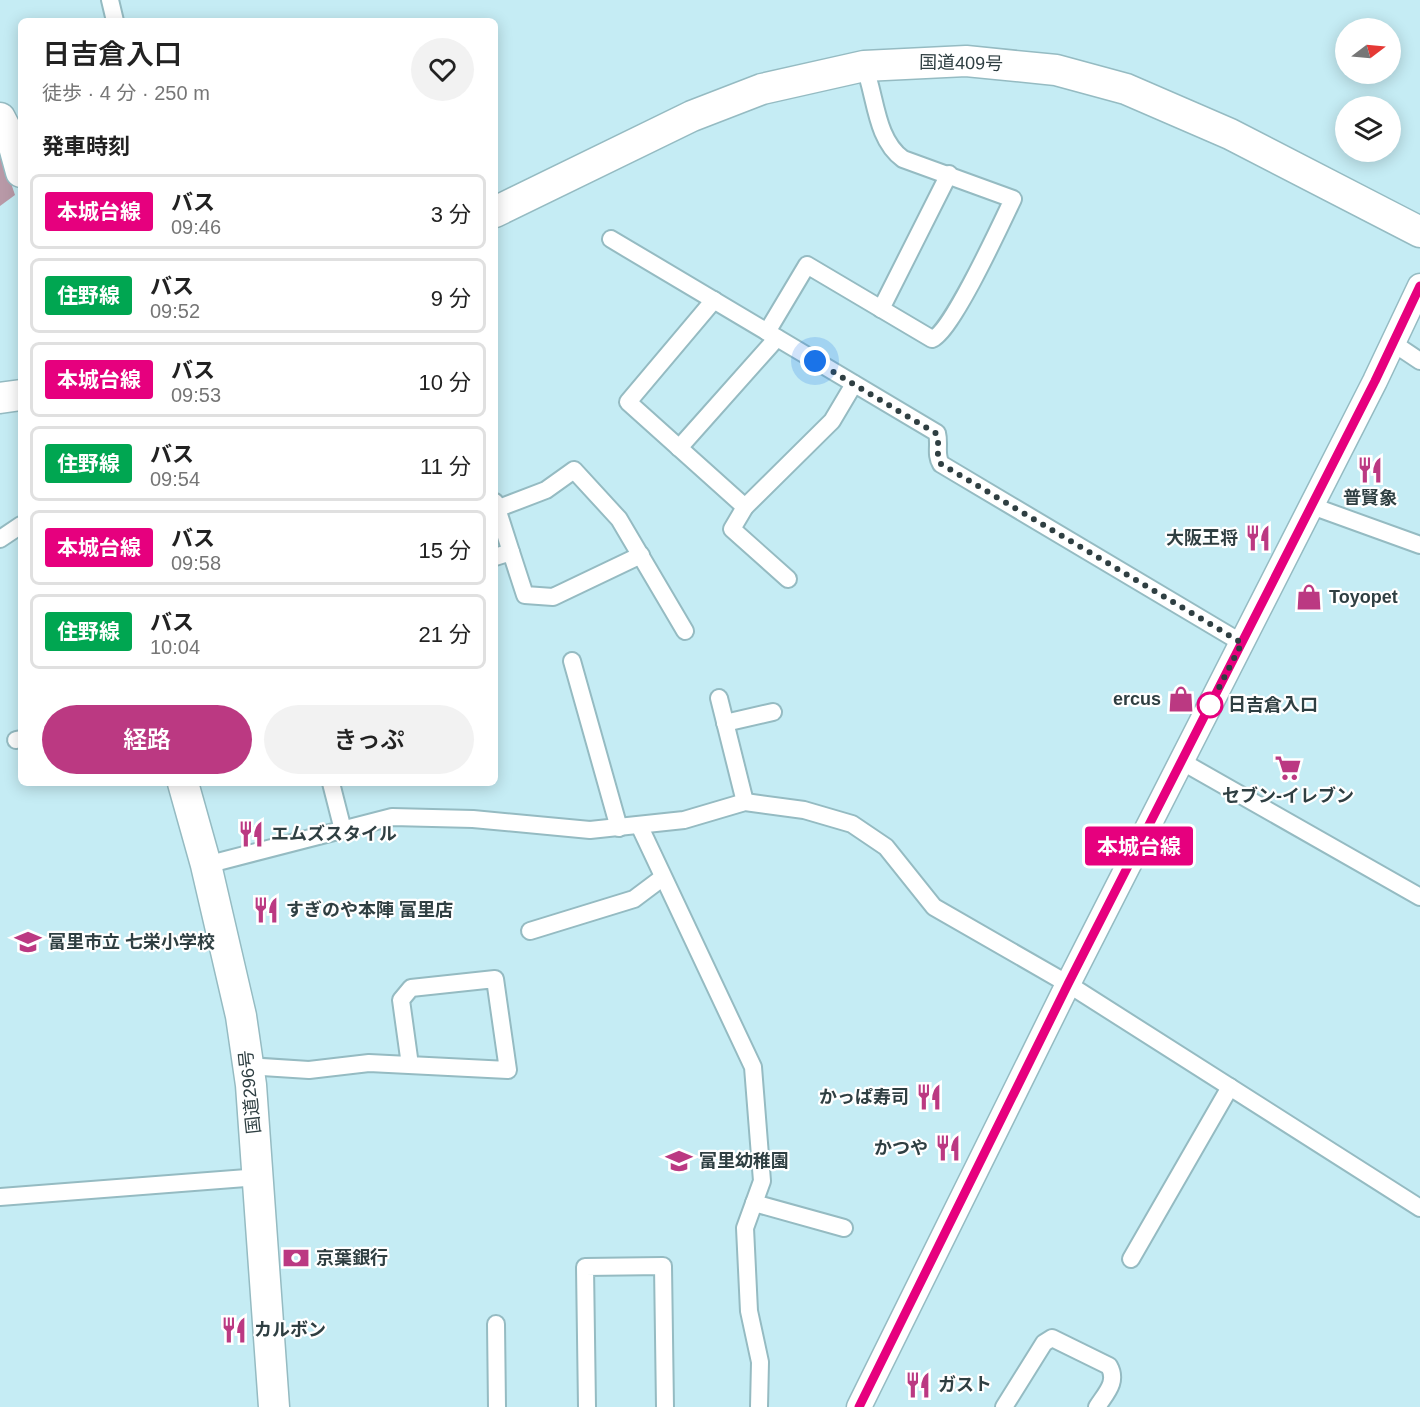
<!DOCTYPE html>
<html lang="ja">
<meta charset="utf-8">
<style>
:root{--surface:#fff;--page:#f2f2f2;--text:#222;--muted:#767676;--line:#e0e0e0;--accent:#bb3982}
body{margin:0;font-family:Arial,"Noto Sans JP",sans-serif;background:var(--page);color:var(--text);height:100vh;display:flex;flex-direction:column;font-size:22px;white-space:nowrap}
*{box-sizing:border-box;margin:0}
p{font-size:20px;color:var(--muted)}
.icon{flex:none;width:33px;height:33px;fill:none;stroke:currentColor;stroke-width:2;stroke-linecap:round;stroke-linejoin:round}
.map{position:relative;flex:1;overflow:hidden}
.panel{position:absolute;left:18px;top:18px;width:480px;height:768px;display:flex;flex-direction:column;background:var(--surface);border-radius:9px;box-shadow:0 3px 15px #0003}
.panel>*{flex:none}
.badge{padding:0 12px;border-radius:4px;font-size:21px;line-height:39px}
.needle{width:39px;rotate:74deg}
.controls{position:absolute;left:1335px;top:18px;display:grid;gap:12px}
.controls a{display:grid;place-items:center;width:66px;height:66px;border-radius:50%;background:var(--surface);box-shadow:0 3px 15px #0003;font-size:30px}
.you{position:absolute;width:30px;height:30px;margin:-15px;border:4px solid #fff;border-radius:50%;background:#1a73e8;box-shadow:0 0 0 9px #1a73e833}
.map>.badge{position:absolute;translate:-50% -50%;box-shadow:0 0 0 3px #fff}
h2{padding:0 24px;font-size:22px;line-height:54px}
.round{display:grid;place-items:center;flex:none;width:63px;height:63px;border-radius:32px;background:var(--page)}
.summary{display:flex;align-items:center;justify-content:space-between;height:102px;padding:0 24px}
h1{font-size:28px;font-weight:600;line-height:45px}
.button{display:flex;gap:12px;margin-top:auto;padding:12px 24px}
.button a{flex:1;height:69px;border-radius:36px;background:var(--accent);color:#fff;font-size:24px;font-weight:600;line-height:69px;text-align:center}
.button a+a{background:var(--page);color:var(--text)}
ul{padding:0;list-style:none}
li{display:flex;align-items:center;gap:18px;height:75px;margin:0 12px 9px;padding:0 12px;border:3px solid var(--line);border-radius:9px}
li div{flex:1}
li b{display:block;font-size:22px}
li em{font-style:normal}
li .badge{min-width:66px;font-weight:700;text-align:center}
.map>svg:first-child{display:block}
.forest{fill:#b899a7}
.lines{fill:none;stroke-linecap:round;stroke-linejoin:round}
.street-casing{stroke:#95bbc2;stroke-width:20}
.secondary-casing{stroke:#95bbc2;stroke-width:27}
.highway-casing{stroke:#95bbc2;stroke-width:33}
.street{stroke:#fff;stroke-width:16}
.secondary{stroke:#fff;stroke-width:24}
.highway{stroke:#fff;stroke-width:30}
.line-casing{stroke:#fff;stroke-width:14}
.line{stroke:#e6007e;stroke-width:9}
.walk{stroke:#2f3f42;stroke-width:6;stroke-dasharray:0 10.8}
.stop-dot{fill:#fff;stroke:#e6007e;stroke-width:3}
.labels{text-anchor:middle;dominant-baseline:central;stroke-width:4.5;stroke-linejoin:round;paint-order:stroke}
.street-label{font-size:18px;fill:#2f3f42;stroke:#fff}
.poi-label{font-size:18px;font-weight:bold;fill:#2f3f42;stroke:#fff;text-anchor:start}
.stop-label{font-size:18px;font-weight:bold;fill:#2f3f42;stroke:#fff;text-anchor:start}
</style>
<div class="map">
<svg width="1420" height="1407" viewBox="0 0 1420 1407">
<rect width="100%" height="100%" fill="#c5ecf4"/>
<!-- forest -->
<polygon class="forest" points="0,150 15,195 0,206"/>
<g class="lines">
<!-- street casing -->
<g class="street-casing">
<g id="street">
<polyline points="110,0 115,21"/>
<path d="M611 239 937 433C940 445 935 454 941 464L1242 643"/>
<polyline points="714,300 628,402 745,507"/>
<polyline points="881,309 949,174"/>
<path d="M767 332 807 265 932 339C951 333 1002 222 1013 199L903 159C875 139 876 95 864 66"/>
<polyline points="1393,343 1420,361"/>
<polyline points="679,448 777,338"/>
<polyline points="495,502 511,552"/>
<polyline points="1312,506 1420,545"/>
<polyline points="499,508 546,490 574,470 619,519 685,631"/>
<polyline points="0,539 21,525"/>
<polyline points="495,557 511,552 525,595 553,597 641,555"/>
<polyline points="788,579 732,529 745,507 832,421 854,384"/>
<polyline points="572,661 619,828"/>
<polyline points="719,698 745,802"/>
<polyline points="725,723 773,712"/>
<polyline points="16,740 21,739"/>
<polyline points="1181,761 1420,897"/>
<polyline points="331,783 343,830"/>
<polyline points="639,825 753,1067 762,1181 745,1228 749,1311 760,1362 759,1407"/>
<polyline points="206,865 392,817 473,819 590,830 684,820 745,802 804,810 852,824 886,847 934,907 1068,984 1420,1208"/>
<polyline points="530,931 634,899 662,878"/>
<polyline points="248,1066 309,1070 369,1063 508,1070 495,979 411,988 401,1000 410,1065"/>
<polyline points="0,1197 258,1177"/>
<polyline points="754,1203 844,1228"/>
<polyline points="1131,1259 1230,1087"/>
<polyline points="496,1324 497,1407"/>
<polyline points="587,1407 585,1267 663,1266 665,1407"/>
<path d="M1004 1407 1044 1343 1052 1338 1109 1366C1118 1382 1106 1393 1097 1407"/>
</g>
</g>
<!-- secondary casing -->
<g class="secondary-casing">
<polyline id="secondary" points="859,1407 1068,984 1375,381 1420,286"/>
</g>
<!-- highway casing -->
<g class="highway-casing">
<g id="highway">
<polyline points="0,118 13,143 21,172"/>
<polyline points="495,212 692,116 762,89 864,66 966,61 1056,70 1126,89 1230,134 1420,232"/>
<polyline points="0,398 21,395"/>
<polyline points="183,783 206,865 241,1016 251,1085 274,1407"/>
</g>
</g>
<!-- street -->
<use href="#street" class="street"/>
<!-- secondary -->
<use href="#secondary" class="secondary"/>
<!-- highway -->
<use href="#highway" class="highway"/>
</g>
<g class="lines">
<!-- line casing -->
<g class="line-casing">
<polyline id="line" points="859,1407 1068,984 1375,381 1420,286"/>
</g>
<!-- line -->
<use href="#line" class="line"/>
<!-- walk -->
<path class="walk" d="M815 361 937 434C940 445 935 454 941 464L1242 643 1210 705"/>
</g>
<!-- icons -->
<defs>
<g id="restaurant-bare" transform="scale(2.07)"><path d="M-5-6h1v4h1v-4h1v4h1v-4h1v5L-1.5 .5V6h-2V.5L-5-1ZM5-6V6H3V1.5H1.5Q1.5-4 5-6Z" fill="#bb3982" stroke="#fff" stroke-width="2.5" paint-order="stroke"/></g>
<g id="shop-bare" transform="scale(2.07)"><path d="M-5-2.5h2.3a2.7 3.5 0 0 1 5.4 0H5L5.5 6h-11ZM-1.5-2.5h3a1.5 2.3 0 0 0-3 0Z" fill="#bb3982" stroke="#fff" stroke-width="2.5" paint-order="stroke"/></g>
<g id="supermarket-bare" transform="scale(2.07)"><path d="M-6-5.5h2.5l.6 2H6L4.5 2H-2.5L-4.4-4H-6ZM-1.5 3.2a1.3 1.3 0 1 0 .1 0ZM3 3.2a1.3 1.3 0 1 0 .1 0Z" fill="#bb3982" stroke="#fff" stroke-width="2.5" paint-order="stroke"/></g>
<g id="school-bare" transform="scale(2.07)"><path d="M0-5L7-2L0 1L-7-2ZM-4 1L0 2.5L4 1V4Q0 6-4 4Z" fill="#bb3982" stroke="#fff" stroke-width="2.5" paint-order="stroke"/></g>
<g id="bank-bare" transform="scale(2.07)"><path d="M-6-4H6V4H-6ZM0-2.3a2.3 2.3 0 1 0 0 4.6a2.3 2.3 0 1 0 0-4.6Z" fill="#bb3982" stroke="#fff" stroke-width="2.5" paint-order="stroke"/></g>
</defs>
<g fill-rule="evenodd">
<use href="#restaurant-bare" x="1370" y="470"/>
<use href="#restaurant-bare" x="1258" y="538"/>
<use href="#shop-bare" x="1309" y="597"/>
<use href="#shop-bare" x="1181" y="699"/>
<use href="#supermarket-bare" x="1288" y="768"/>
<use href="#restaurant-bare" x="251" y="834"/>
<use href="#restaurant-bare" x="266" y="910"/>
<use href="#school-bare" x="28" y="942"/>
<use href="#restaurant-bare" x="929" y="1097"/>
<use href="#restaurant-bare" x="948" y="1148"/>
<use href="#school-bare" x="679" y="1161"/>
<use href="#bank-bare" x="296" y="1258"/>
<use href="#restaurant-bare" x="234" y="1330"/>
<use href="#restaurant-bare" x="918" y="1385"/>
</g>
<!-- markers -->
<circle class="stop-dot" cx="1210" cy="705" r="12"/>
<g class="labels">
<!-- street labels -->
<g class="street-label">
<text transform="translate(961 63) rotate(1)">国道409号</text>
<text transform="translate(250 1092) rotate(-96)">国道296号</text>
</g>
<!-- poi labels -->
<g class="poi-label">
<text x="1370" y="498" text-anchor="middle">普賢象</text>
<text x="1238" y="538" text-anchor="end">大阪王将</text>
<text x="1329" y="597">Toyopet</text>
<text x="1161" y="699" text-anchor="end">ercus</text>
<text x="1288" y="796" text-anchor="middle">セブン-イレブン</text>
<text x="271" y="834">エムズスタイル</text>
<text x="286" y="910">すぎのや本陣 富里店</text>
<text x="48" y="942">富里市立 七栄小学校</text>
<text x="909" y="1097" text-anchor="end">かっぱ寿司</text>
<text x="928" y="1148" text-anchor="end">かつや</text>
<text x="699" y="1161">富里幼稚園</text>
<text x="316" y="1258">京葉銀行</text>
<text x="254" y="1330">カルボン</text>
<text x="938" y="1385">ガスト</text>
</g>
<!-- stop labels -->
<g class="stop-label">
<text x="1228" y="705">日吉倉入口</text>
</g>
</g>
</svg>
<div class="controls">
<a><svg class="needle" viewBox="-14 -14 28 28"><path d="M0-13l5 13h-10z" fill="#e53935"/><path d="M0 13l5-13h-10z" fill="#767676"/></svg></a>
<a><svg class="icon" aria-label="layers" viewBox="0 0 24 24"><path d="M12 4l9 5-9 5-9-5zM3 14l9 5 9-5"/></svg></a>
</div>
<div class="you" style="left:815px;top:361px"></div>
<b class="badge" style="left:1139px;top:846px;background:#e6007e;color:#fff">本城台線</b>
<section class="panel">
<div class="summary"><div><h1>日吉倉入口</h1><p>徒歩 · 4 分 · 250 m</p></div><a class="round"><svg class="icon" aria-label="heart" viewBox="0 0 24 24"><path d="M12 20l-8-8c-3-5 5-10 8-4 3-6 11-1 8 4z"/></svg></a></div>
<h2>発車時刻</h2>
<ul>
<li><span class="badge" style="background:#e6007e;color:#fff">本城台線</span><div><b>バス</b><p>09:46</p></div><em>3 分</em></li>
<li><span class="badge" style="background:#00a651;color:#fff">住野線</span><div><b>バス</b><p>09:52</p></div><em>9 分</em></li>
<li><span class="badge" style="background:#e6007e;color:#fff">本城台線</span><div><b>バス</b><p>09:53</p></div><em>10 分</em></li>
<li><span class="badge" style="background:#00a651;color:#fff">住野線</span><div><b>バス</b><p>09:54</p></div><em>11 分</em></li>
<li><span class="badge" style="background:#e6007e;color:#fff">本城台線</span><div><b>バス</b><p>09:58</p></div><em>15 分</em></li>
<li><span class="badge" style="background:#00a651;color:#fff">住野線</span><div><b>バス</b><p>10:04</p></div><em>21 分</em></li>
</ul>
<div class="button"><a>経路</a><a>きっぷ</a></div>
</section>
</div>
